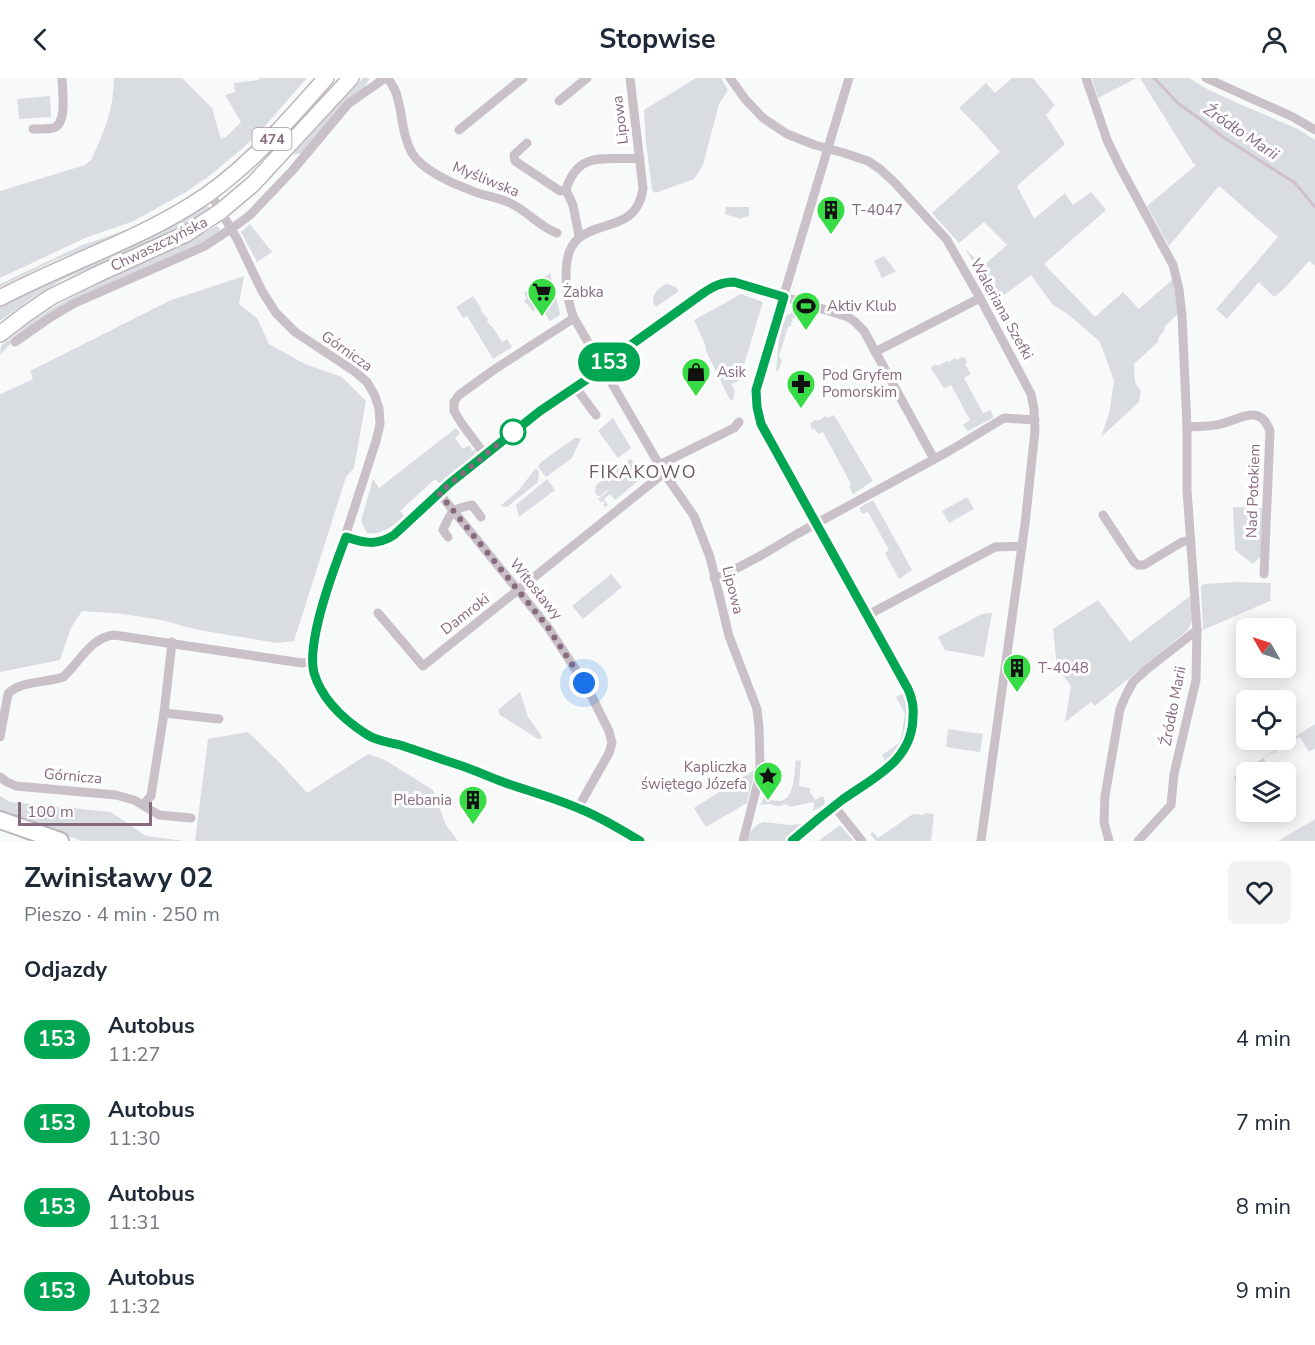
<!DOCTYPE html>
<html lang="pl">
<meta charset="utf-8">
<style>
:root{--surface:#fff;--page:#f2f2f3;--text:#1f2937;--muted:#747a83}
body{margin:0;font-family:"Nunito Sans",sans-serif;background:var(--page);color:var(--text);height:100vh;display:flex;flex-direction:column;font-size:22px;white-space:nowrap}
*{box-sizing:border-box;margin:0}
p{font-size:20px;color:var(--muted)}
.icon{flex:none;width:33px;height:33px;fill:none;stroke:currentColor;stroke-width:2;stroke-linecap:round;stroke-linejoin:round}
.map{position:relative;height:763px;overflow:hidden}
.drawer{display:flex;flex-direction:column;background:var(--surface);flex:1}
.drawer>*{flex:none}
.badge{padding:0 12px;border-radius:20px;font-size:21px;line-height:39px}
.needle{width:39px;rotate:309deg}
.fabs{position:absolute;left:1236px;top:540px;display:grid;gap:12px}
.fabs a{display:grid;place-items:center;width:60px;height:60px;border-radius:9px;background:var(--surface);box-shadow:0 3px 15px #0003;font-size:30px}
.scale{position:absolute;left:18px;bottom:15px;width:134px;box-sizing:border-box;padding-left:6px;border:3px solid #876a7e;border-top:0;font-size:16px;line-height:21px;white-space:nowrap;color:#876a7e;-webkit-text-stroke:4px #fff;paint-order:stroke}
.you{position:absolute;width:30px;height:30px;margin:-15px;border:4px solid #fff;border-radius:50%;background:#1a73e8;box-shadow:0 0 0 9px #1a73e833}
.map>.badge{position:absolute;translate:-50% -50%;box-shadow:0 0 0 3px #fff}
h2{padding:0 24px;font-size:22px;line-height:54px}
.round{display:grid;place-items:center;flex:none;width:63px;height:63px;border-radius:9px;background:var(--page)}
.overview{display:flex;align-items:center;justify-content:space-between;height:102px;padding:0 24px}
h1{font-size:28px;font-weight:700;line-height:45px}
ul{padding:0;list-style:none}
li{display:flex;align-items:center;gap:18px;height:84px;padding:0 24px}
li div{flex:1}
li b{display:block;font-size:22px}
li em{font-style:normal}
li .badge{min-width:66px;font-weight:700;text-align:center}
header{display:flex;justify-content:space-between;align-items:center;height:78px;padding:0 24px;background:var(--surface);font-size:27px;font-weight:700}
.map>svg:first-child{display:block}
.green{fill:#d9dde1}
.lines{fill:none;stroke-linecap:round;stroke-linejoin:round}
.stream{stroke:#cec1cd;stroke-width:3}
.primary-casing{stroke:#beb5bb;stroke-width:18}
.motorway-casing{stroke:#bcb5ba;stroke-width:20}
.minor{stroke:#c9c1c7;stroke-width:9}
.primary{stroke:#fff;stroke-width:15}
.motorway{stroke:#fff;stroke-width:16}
.line-casing{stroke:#fff;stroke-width:14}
.line{stroke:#00a651;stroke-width:9}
.walk{stroke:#876a7e;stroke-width:6;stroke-dasharray:0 10.8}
.stop-dot{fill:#fff;stroke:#00a651;stroke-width:3}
.labels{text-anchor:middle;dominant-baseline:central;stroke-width:6;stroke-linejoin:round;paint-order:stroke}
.shield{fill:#fff;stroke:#ab97a5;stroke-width:1.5}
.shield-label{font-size:14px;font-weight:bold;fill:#876a7e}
.street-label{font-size:15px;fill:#876a7e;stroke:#fff}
.poi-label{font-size:15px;fill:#876a7e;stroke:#fff;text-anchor:start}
.water-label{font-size:16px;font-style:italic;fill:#896c85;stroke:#fff}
.quarter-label{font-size:18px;letter-spacing:1.5px;fill:#6d5866;stroke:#fff}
</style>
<header><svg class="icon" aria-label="back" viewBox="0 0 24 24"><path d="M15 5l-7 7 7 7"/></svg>Stopwise<svg class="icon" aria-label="person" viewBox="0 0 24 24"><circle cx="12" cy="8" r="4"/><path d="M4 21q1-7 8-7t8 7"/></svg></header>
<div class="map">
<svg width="1315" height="763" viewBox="0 0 1315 763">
<rect width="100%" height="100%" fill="#f8faf9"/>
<!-- green -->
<g class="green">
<path d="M114 0H182L212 30 221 61 226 59 241 44 225 17 235 14 234 5 259 2V0H307L258 56 243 70 208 99 186 114 134 143 85 160 0 200V113L85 87 91 82C104 55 114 30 114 0Z"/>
<polygon points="363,0 370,0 364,10 305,74 292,77"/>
<polygon points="696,0 721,0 728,12 719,26 703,87 694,101 655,115 652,111 646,65 644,32"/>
<polygon points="1012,0 1033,0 1055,27 1046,37 1065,66 1017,108 1034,141 1065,115 1073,127 1091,114 1106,132 1044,186 1095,239 1123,214 1139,231 1173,201 1178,236 1165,248 1164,253 1159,259 1158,264 1134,286 1135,304 1141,313 1139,324 1101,359 1109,336 1114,303 1100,264 1068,236 1053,227 1031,197 1007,215 1000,219 995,209 989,211 990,208 992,210 996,206 989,198 984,202 988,206 984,210 978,205 975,200 980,195 965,171 983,188 1007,167 984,144 959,165 932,135 1000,74 980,51 959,30 986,5 995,15"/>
<polygon points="1092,0 1137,0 1098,20"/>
<polygon points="1140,0 1189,0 1209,12 1242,27 1298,51 1315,62 1315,188 1309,183 1285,210 1274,219 1259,204 1227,241 1216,231 1278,159 1219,108 1169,168 1147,128 1196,87 1193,85"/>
<polygon points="50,18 51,39 21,41 19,40 17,21"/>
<polygon points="217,101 219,102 173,133 153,144 56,182 0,209 0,206 80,168 140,147 180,126"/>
<polygon points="205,127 210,129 211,134 164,161 64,201 32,220 0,243 0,226"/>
<polygon points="726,129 749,129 749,138 740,141 725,136"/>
<polygon points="250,146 272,174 257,184 241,154"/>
<polygon points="217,148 220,151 219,154 205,163 84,217 14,262 0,277 1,268 31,244 54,229 102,203 184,166"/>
<polygon points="884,178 896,193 882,200 874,183"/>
<polygon points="550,195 560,235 559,238 550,243 541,229 533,233 524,223 527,220 524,215"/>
<polygon points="244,198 239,226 257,240 269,266 305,286 342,299 366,323 354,390 346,399 294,563 277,565 198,552 161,542 123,536 82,533 71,550 60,582 0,594 0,315 1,316 33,301 30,293 171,222"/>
<path d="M667 206 676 209 679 213 656 229 653 225C653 215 658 209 667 206Z"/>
<polygon points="741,216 763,224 739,303 731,306 735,313 733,322 730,322 706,273 705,266 694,242"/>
<polygon points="473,218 481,230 480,231 484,237 485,237 488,241 487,243 491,248 492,248 502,264 507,261 512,269 493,281 467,238 463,240 456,229"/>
<polygon points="793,234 799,236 799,238 791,241 793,244 791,245 791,248 788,249 779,278 782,283 778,293 776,294 779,261 786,238"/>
<polygon points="962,279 965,280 967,285 965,286 971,296 964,300 983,335 990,332 993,337 993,340 968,353 963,347 970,342 951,307 944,310 931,291 932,288 936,286 937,288 947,283 949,284 955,280 956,282"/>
<polygon points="834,337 873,403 853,416 849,408 851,406 823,354 818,356 814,350 812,351 810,346 815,342 818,343 826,338 827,340"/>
<polygon points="613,340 631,370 618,380 598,353"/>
<path d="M456 350 460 355 455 360 463 371 470 367 472 373 476 371 474 380 440 406 435 401 400 433 404 438C393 448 383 457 367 455L361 443 373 401 379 410Z"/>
<polygon points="575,360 581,360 572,380 546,399 538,389 541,384"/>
<polygon points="631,381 643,399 615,422 610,416 604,421 608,427 605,429 603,427 605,425 603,423 601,424 598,421 608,413 607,412 600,418 598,418 595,414 596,407"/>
<polygon points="536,390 539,394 538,404 507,429 500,428 518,413"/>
<polygon points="547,401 555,412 519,439 516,427"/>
<polygon points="967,419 974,431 949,445 942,433"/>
<polygon points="873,422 912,492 899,501 885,475 889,472 868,434 863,436 859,430"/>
<polygon points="1233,429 1262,430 1261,478 1253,486 1235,472"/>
<polygon points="611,496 622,509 583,541 572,528"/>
<polygon points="1237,504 1271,505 1270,521 1272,522 1203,552 1201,508 1204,506"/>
<polygon points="1190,518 1192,543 1188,552 1095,628 1091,624 1065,644 1071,608 1057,590 1053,551 1098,522 1130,564"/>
<polygon points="992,535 984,579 945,572 938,559 982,536"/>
<polygon points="520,614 528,639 543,660 538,661 500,637 498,632"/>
<path d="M904 615C912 641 905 666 886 685L882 677 899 665 902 655 905 636 896 619Z"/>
<polygon points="1315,646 1315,670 1309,674 1300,659 1264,680 1268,694 1246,694 1246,729 1244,731 1234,699"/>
<polygon points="948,651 983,656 980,674 946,669"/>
<polygon points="248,654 280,685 307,715 368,676 385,682 433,712 446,747 458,763 195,763 208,661"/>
<path d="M796 682 801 683 799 708 810 710V714L815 722 823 718 825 724 824 727 813 733 814 724 789 729 788 727 783 726 782 728H776L770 726 760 727 764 719C768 720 773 723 778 723 795 724 794 694 796 682Z"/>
<polygon points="754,692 754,698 747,725 706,749 694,730"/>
<polygon points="0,718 10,724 111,734 146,758 185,763 82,763 0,734"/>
<polygon points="925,735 934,736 931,763 876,763 870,756 873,754 878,760 913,736 924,737"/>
<polygon points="1315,741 1315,763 1278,763"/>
<path d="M764 744 790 747 801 746 802 748 785 763H747C750 754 754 746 764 744Z"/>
<polygon points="840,747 854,763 818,763"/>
</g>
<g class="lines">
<!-- stream -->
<polyline class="stream" points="1154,0 1179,26 1200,41 1223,59 1295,105 1315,129"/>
<!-- primary casing -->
<g class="primary-casing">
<g id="primary">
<path d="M0 220C62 187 130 165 190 128 244 95 284 47 326 0"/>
<polyline points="0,256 26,236 51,219 98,196 186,156 221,133 253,106 351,0"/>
</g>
</g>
<!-- motorway casing -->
<g class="motorway-casing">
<polyline id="motorway" points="0,742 60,763"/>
</g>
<!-- minor -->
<g class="minor">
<path d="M388 0C390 4 393 8 395 12 403 32 401 56 412 75 422 92 453 106 470 112 483 118 498 119 510 125 528 133 539 149 557 155"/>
<path d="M630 0 643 110C636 168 567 128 566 194 566 210 568 226 574 240L664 395 694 438 710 479 729 558 757 631 759 650 760 687 758 704 743 763"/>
<polyline points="730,0 745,21 763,40 787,56 815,67 844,75 868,83 880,91 895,105 947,162 980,220 1031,316 1034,331 1035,353 1025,446 981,763"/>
<polyline points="1086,0 1107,62 1119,87 1173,187 1179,211 1182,237 1187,349 1187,412 1197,552 1196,602 1174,696 1171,727 1138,763"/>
<polyline points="1206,0 1293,39 1315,52"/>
<polyline points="559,23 587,0"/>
<path d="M33 51C39 51 47 51 53 50 68 46 62 12 62 0"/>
<polyline points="459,52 523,0"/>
<polyline points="527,65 514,77 515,83 560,113 566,112 573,127 579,158"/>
<path d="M566 112C578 71 607 83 640 80"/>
<polyline points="210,115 237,161 262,213 276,235 295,254 354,293 367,304 374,316 379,330 380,346 376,363 320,536 314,561 313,583 314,595 330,626 342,639 366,656 375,661 400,668 458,687 499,703 578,730 605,743 641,763"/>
<polyline points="15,264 48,241 73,226 205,168 238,146 250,137 292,93 348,26 385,0"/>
<polyline points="875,274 980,220"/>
<polyline points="576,310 596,337"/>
<path d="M1187 349C1198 348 1210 349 1221 346 1240 341 1260 325 1270 353L1264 496"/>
<polyline points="485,377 462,346 454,333 454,324 459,317 495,291 574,240"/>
<polyline points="659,387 734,350 739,344"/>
<polyline points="439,415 547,548 557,563 587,609 609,653 612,665 609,675 578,730"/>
<polyline points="1103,437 1134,484 1138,487 1144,487 1182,464 1190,462"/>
<path d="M346 459C364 465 377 468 394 457L450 405 540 333 576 310 650 252 709 211C717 206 724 204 734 203L848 239 854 243 864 253 934 381"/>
<path d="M448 459 443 452C451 433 452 431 472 427L481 439"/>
<polyline points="714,500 722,498 762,477 797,456 951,372 1004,340 1035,342"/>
<polyline points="378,535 423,588 664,395"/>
<polyline points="866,538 995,469 1022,468"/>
<polyline points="164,635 219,641"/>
<path d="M0 659 8 616C18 603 47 605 63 599 79 585 91 559 114 557L302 585 313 583"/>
<polyline points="0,699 7,704 16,708 116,717 134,722 159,737 191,740"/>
<polyline points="143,727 151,718 164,635 172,564"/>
<polyline points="834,728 862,763"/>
<path d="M792 763C808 749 825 735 842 722 884 693 925 676 910 616L765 354C753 330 755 315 762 290L849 0"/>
<polyline points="1109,763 1104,744 1105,718 1120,631 1126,617 1133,604 1146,592 1197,552"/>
</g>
<!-- primary -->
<use href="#primary" class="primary"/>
<!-- motorway -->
<use href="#motorway" class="motorway"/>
</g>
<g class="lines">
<!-- line casing -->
<g class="line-casing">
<path id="line" d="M640 763C621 752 601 739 580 731 555 720 528 713 503 704 487 698 472 691 456 686 437 680 419 673 400 667 388 664 376 663 366 656 343 641 322 622 314 595 306 563 334 490 346 459 364 465 377 468 394 457L450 405 540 333 589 300 614 279 702 216C712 209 721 204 734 204L784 219 756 312 757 329 761 346 908 611C912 620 914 629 913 638 913 683 874 699 842 722 825 735 808 749 792 763"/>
</g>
<!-- line -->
<use href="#line" class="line"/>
<!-- walk -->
<polyline class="walk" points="513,354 439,415 547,548 584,605"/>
</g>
<!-- icons -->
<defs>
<g id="building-pin" transform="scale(1.5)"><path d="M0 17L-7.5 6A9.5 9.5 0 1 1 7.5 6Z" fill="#36db45" stroke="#fff"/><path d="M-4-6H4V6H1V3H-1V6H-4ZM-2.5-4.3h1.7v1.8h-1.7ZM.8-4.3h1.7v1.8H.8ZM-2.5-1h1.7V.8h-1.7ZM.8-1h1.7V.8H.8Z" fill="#111"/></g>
<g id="supermarket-pin" transform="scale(1.5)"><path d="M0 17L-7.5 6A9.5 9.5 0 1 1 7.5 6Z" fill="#36db45" stroke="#fff"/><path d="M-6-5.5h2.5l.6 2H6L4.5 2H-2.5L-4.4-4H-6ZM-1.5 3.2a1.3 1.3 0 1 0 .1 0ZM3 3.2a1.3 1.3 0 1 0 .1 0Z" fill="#111"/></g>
<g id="stadium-pin" transform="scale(1.5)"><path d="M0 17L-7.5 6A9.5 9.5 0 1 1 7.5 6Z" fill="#36db45" stroke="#fff"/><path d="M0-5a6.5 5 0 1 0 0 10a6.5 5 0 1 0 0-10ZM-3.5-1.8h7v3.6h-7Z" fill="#111"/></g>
<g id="shop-pin" transform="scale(1.5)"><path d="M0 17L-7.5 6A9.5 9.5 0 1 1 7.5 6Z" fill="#36db45" stroke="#fff"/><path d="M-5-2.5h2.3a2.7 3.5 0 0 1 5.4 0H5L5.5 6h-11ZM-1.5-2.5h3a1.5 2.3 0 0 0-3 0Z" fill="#111"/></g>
<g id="pharmacy-pin" transform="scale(1.5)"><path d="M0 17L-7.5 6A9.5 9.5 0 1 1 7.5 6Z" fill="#36db45" stroke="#fff"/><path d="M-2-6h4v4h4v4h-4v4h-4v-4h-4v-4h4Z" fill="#111"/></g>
<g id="sight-pin" transform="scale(1.5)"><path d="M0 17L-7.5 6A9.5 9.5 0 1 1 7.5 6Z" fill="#36db45" stroke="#fff"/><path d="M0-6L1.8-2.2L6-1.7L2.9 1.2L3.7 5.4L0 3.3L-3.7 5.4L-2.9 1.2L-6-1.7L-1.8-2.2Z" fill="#111"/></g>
</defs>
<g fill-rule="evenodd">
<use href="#building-pin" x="831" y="132"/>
<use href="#supermarket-pin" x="542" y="214"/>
<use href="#stadium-pin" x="806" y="228"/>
<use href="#shop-pin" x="696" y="294"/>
<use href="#pharmacy-pin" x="801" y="306"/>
<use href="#building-pin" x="1017" y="590"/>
<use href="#sight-pin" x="768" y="698"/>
<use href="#building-pin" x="473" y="722"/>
</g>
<!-- markers -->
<circle class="stop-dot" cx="513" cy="354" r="12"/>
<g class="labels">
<!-- shield labels -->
<rect class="shield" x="252.5" y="50" width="39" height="22" rx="4.5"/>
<g class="shield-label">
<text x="272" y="61">474</text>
</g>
<!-- street labels -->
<g class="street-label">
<text transform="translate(620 42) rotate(-97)">Lipowa</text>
<text transform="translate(486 101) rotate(22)">Myśliwska</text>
<text transform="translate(159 166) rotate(-26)">Chwaszczyńska</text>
<text transform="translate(1002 231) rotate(61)">Waleriana Szefki</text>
<text transform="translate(347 273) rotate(35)">Górnicza</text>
<text transform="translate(1253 413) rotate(-88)">Nad Potokiem</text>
<text transform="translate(536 511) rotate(51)">Witosławy</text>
<text transform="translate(733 512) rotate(76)">Lipowa</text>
<text transform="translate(465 536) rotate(-38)">Damroki</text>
<text transform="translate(1173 628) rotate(-79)">Źródło Marii</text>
<text transform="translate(73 698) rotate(5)">Górnicza</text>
</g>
<!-- poi labels -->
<g class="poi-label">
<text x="852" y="132">T-4047</text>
<text x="563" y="214">Żabka</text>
<text x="827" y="228">Aktiv Klub</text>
<text x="717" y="294">Asik</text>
<text x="822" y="297">Pod Gryfem<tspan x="822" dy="17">Pomorskim</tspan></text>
<text x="1038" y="590">T-4048</text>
<text x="747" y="689" text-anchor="end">Kapliczka<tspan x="747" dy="17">świętego Józefa</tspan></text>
<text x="452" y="722" text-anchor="end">Plebania</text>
</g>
<!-- water labels -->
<g class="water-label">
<text transform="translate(1241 54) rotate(34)">Źródło Marii</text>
</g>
<!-- quarter labels -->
<g class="quarter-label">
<text x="643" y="394">FIKAKOWO</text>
</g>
</g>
</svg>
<div class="fabs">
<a><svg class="needle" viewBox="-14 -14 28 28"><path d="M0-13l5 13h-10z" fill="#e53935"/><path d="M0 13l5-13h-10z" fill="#747a83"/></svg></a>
<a><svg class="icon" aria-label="locate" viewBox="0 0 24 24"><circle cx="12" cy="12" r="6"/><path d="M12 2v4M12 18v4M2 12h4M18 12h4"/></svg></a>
<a><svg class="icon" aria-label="layers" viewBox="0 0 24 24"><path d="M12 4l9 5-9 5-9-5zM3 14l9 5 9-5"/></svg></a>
</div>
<div class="scale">100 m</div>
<div class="you" style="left:584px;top:605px"></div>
<b class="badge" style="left:609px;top:284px;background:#00a651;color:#fff">153</b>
</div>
<section class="drawer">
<div class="overview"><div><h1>Zwinisławy 02</h1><p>Pieszo · 4 min · 250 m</p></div><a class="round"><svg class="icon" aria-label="heart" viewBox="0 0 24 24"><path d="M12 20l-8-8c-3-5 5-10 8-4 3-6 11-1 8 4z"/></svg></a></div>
<h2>Odjazdy</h2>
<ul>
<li><span class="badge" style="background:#00a651;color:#fff">153</span><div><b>Autobus</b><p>11:27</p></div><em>4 min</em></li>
<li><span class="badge" style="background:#00a651;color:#fff">153</span><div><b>Autobus</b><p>11:30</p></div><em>7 min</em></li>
<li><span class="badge" style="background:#00a651;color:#fff">153</span><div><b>Autobus</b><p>11:31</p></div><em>8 min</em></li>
<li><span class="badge" style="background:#00a651;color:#fff">153</span><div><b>Autobus</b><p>11:32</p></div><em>9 min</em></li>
</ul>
</section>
